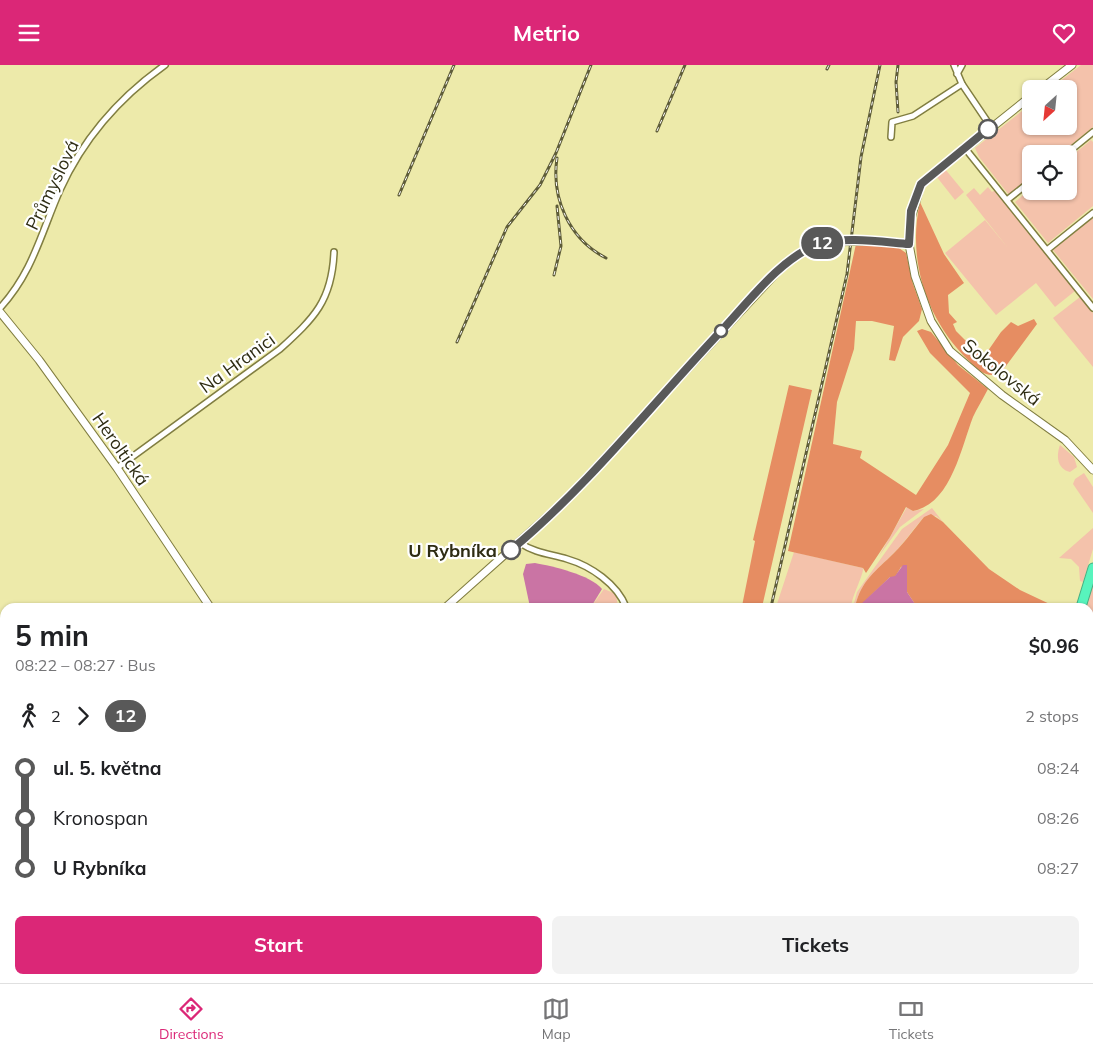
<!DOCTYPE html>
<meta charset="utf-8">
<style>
:root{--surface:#fff;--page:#f2f2f2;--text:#202124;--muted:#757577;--line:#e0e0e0;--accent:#db2777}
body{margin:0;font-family:Mulish,sans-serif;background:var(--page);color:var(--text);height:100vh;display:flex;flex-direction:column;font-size:19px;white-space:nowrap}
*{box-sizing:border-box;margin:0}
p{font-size:16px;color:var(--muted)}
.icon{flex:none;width:28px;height:28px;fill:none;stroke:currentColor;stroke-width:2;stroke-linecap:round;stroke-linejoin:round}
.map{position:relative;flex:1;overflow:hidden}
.panel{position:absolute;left:0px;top:538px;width:1094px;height:381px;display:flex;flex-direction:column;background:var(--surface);border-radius:15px 15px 0 0;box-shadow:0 1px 4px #0004}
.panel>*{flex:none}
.badge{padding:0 10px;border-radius:16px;font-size:18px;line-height:32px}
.needle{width:32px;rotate:207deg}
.buttons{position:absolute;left:1022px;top:15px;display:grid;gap:10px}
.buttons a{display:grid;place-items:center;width:55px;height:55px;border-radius:8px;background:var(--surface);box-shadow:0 1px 4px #0004;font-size:25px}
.map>.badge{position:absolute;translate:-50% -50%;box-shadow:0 0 0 2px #fff}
.legs{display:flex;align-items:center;gap:8px;height:55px;padding:0 15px;font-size:16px}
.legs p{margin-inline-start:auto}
.headline{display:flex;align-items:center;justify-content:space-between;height:85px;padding:0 15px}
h1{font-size:28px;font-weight:700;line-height:38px}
.primary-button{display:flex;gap:10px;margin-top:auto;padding:10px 15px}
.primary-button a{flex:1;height:58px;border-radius:8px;background:var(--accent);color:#fff;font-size:20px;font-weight:700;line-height:58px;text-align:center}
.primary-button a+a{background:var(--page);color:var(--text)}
ul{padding:0 15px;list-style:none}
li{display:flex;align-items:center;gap:18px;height:50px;font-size:19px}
li i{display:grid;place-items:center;width:8px;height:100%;margin:0 6px;background:currentColor}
li i::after{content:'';width:12px;height:12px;margin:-6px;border:4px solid;border-radius:50%;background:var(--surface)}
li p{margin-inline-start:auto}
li:first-child i{background:linear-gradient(#0000 50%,currentColor 0)}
li:last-child i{background:linear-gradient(currentColor 50%,#0000 0)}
header{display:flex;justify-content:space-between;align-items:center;height:65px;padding:0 15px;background:var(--accent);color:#fff;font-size:22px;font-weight:700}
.menu{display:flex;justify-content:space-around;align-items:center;height:70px;border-top:1px solid var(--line);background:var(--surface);font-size:14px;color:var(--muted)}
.menu a{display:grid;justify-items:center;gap:2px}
.menu .on{color:var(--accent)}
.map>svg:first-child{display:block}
.green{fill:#f4c2ab}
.forest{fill:#e68d62}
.water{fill:#ca74a4}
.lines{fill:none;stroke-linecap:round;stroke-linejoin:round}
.street-casing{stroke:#817e41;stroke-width:8}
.secondary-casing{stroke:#817e41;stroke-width:9}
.highway-casing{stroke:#49ae82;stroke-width:11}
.street{stroke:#fff;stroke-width:5}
.secondary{stroke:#fff;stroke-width:7}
.highway{stroke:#58f4bd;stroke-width:9}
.rail-casing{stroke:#5e5c39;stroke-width:3}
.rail{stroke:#fff;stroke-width:1;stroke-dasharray:4;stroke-linecap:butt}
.secondary-bridge-casing{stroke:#817e41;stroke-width:9;stroke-linecap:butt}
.secondary-bridge{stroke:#fff;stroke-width:7}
.line-1-casing{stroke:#fff;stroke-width:11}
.line-1{stroke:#595959;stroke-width:8}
.stop-1-dot{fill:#fff;stroke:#595959;stroke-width:2.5}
.labels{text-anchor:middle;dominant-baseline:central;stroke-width:4.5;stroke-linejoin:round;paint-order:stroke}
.street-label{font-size:18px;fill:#2e2c13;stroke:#fff}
.stop-label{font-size:18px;font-weight:bold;fill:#2e2c13;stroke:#fff;text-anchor:end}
</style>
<header><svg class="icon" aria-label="menu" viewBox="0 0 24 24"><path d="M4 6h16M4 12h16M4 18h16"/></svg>Metrio<svg class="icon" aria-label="heart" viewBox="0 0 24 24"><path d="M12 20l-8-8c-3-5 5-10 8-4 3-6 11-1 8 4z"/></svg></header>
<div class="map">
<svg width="1093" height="918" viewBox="0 0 1093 918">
<rect width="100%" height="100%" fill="#edeaaa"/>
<!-- green -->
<g class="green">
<polygon points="1081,0 1093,0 1093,62 1060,89 1031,89 1031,112 1009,130 979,92 975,83 1031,39 1031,61 1069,61 1069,24 1050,24"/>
<polygon points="1091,75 1093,77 1093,141 1048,178 1015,137 1031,123 1031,126 1069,126 1069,93"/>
<polygon points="945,104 964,127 955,135 936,111"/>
<polygon points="988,122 992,127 995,125 1075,226 1055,242 1036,218 996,250 945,188 985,155 1008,183 966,130 974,123 980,130"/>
<polygon points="1093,153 1093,234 1053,185"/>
<polygon points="1080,232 1093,248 1093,302 1053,253"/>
<path d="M1060 380 1074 392 1077 402 1070 407C1057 404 1056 391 1060 380Z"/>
<polygon points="1084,408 1093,422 1093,448 1073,419 1075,414"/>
<polygon points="907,442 913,446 924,444 900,462 879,491"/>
<path d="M932 443 943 457 936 451 924 452C914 463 905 477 894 488 876 506 861 515 855 542H853L857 527 902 464Z"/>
<polygon points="1093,463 1093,484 1083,517 1080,516 1079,502 1071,494 1059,493"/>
<path d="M794 487 863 503C864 509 852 531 851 542H776Z"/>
<polygon points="1093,518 1093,572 1089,574 1089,542 1086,542"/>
<polygon points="604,524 616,529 618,542 591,542"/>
<polygon points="1093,679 1093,728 1089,726 1089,682"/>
<polygon points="1089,766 1093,768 1093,812 1089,810"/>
<polygon points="1093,839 1093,918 1077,918 1071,915 1089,914 1089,846"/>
<polygon points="1033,914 1061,914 1067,918 1031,918"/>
</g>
<!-- forest -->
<g class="forest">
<path d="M920 137 944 189 964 218 948 230 949 248 957 257 953 259 956 266 983 293 1001 267 1011 257 1018 261 1034 254 1037 259 1000 309C985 313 978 305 968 295 926 254 907 194 920 137Z"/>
<path d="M856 179 896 181 906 188 913 219 922 244 919 256 903 272 895 296 889 295 894 261 872 256H856L854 284 837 337 833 379 862 386 860 393 916 430 948 380 970 328 930 288 917 266 922 264 931 267 958 300 988 324C983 334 977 343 973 352 961 383 951 439 913 446L906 442 890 472 866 508 863 503 788 486Z"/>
<polygon points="789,320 812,325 762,542 740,542 742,541 755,476 753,475"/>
<path d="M931 449 943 457 989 504 1020 525 1056 542H917L907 527V500L901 502 895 512H890L862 539 866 542H855C861 515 876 506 894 488 905 477 915 463 924 452Z"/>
<polygon points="0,741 5,745 5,914 165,914 161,918 0,918"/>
<polygon points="808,914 1014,914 1018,918 810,918"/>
</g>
<!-- water -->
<g class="water">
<path d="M535 498C552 501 591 510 602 524L591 542H530L523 509 526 499Z"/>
<polygon points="903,500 907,500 907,527 917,542 862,541 861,539 890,512 895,511"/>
</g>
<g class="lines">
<!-- street casing -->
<g class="street-casing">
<g id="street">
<polyline points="954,0 962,19 991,62"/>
<polyline points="957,9 962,0"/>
<polyline points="891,72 892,57 913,51 962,19"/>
<polyline points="964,82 1093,243"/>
<polyline points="1066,89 1093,67"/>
<polyline points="1007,135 1031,116"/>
<polyline points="1047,185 1093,148"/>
<path d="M0 243C33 207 41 168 60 125 83 74 120 32 165 0"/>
<path d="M117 403 280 284C314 253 332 236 334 187"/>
<path d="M520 478C535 488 550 489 567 494 591 501 617 519 626 542"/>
<polyline points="1089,658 1093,660"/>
<polyline points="1089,841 1093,835"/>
<polyline points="1066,914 1073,918"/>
</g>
</g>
<!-- secondary casing -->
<g class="secondary-casing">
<g id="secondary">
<polyline points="1041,24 1072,0"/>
<polyline points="1031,31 921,119 910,157 909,179 915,211 931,256 950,286 1002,330 1065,375 1093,405"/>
<polyline points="870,176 909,179"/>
<polyline points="0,247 39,295 117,403 210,542"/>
<polyline points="446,542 567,434 778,206 801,187 829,177"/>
<polyline points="170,918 173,914"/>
</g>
</g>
<!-- highway casing -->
<g class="highway-casing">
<g id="highway">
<polyline points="1081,542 1093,503"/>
<polyline points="1089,579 1093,577"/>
<polyline points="1089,588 1093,586"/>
<polyline points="498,918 505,914"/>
<polyline points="515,918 522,914"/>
</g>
</g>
<!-- street -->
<use href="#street" class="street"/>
<!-- secondary -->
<use href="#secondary" class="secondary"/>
<!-- highway -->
<use href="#highway" class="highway"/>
<!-- rail casing -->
<g class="rail-casing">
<g id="rail">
<polyline points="827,4 829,0"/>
<polyline points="898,47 896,17 898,0"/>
<polyline points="657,66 685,0"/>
<path d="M557 93C551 133 569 174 606 193"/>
<polyline points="399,130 454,0"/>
<polyline points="554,210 561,181 557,141"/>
<polyline points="457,277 507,162 540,120 556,88 591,0"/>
<polyline points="771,542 847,209 861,92 880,0"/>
<polyline points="396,918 403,914"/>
</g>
</g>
<!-- rail -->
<use href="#rail" class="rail"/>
<!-- secondary-bridge casing -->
<g class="secondary-bridge-casing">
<polyline id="secondary-bridge" points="829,177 870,176"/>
</g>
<!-- secondary-bridge -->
<use href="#secondary-bridge" class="secondary-bridge"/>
</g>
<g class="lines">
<!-- line-1 casing -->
<g class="line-1-casing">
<path id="line-1" d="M511 485C589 420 653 338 723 264 749 236 782 192 819 179 844 171 883 177 909 179L911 146 921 119 988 64"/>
</g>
<!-- line-1 -->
<use href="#line-1" class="line-1"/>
</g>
<!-- markers -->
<g class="stop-1-dot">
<circle cx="988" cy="64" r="9"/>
<circle cx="721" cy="266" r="6"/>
<circle cx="511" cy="485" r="9"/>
</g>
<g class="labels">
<!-- street labels -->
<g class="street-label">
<text transform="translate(52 120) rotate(-64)">Průmyslová</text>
<text transform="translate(237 298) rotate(-36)">Na Hranici</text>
<text transform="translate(1002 307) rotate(39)">Sokolovská</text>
<text transform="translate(121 384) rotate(55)">Heroltická</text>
</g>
<!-- stop labels -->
<g class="stop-label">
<text x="497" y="485">U Rybníka</text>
</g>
</g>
</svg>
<div class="buttons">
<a><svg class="needle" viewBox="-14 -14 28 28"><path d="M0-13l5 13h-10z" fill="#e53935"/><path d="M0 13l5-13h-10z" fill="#757577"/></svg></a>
<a><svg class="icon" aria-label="locate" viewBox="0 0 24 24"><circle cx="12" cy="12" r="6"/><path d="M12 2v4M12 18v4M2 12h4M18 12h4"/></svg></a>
</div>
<b class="badge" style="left:822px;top:178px;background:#595959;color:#fff">12</b>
<section class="panel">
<div class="headline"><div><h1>5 min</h1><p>08:22 – 08:27 · Bus</p></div><b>$0.96</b></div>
<div class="legs"><svg class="icon" aria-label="walk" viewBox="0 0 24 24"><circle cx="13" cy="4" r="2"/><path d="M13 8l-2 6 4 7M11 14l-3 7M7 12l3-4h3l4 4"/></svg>2<svg class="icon" aria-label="forward" viewBox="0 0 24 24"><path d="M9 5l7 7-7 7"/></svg><b class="badge" style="background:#595959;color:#fff">12</b><p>2 stops</p></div>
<ul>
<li><i style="color:#595959"></i><b>ul. 5. května</b><p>08:24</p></li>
<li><i style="color:#595959"></i><span>Kronospan</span><p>08:26</p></li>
<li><i style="color:#595959"></i><b>U Rybníka</b><p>08:27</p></li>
</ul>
<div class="primary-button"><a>Start</a><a>Tickets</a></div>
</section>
</div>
<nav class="menu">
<a class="on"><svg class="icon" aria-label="directions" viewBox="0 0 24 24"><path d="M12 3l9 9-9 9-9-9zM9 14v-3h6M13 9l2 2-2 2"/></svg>Directions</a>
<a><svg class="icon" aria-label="map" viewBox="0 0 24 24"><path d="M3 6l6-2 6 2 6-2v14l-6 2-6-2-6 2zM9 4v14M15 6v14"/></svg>Map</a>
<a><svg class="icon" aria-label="tickets" viewBox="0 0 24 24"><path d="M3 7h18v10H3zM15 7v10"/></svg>Tickets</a>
</nav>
